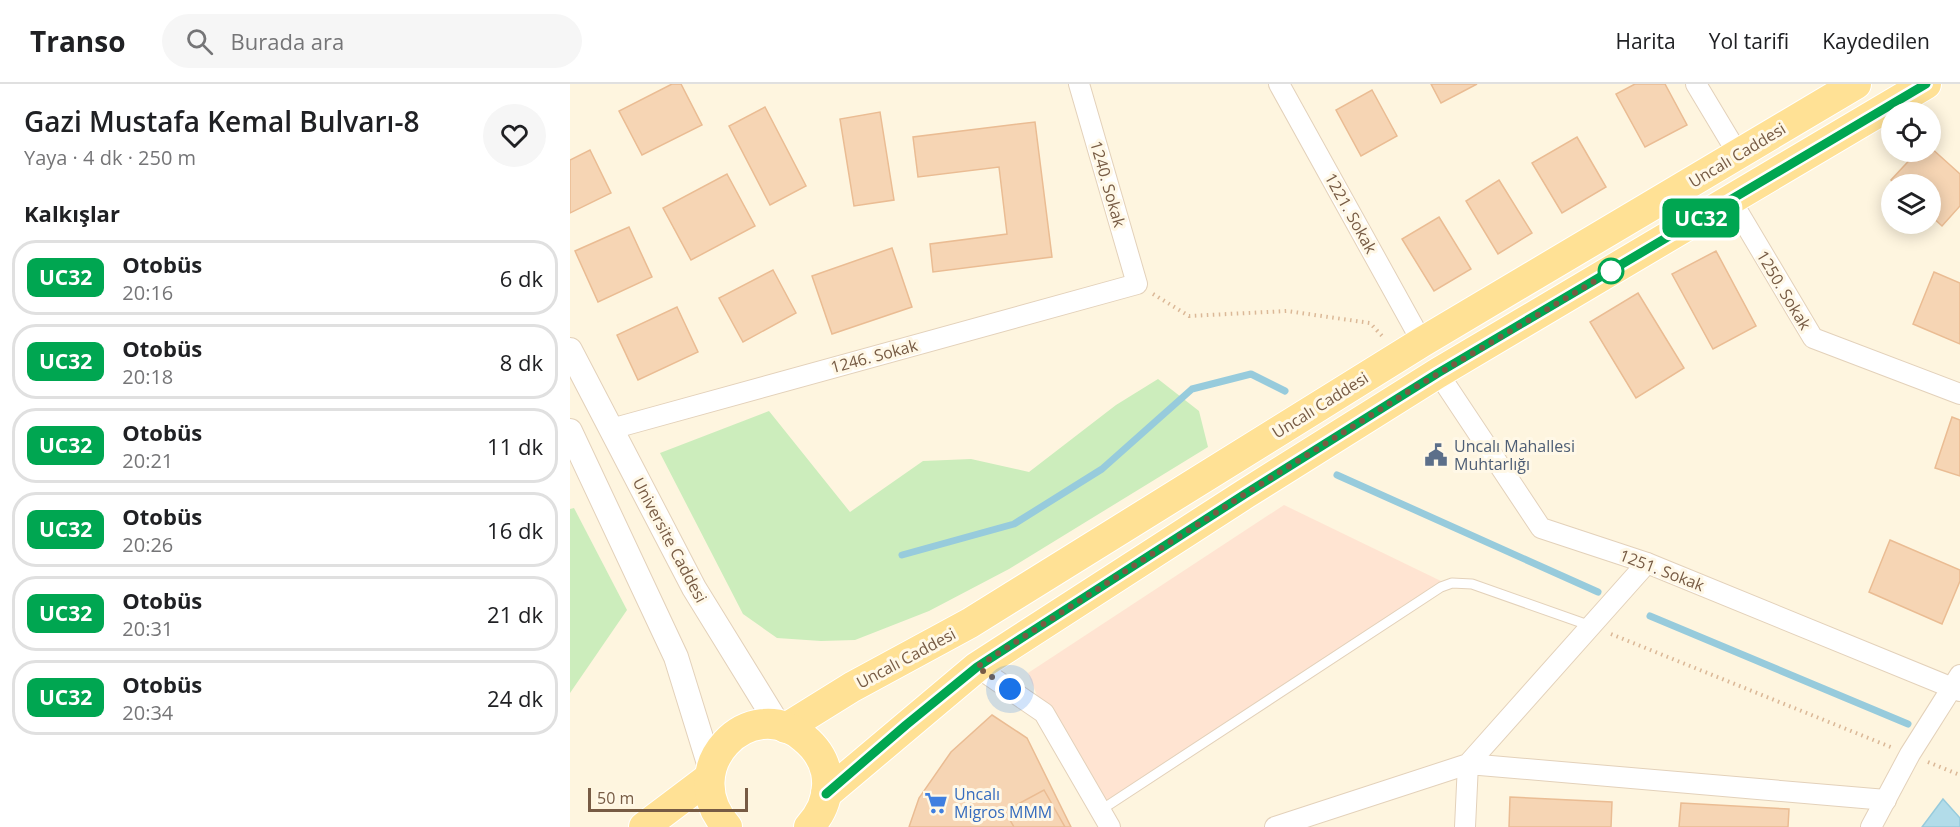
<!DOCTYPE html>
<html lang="tr">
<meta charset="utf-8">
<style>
:root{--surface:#fff;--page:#f6f6f6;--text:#202124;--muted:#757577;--line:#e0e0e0}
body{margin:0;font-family:"Open Sans",sans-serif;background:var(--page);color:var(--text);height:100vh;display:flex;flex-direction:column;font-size:22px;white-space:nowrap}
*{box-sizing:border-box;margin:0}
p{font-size:20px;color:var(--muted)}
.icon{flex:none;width:33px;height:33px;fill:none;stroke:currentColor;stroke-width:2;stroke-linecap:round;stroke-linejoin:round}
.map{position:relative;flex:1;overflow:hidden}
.sheet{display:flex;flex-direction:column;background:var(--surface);width:570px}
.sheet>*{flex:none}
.badge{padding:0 12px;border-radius:9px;font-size:21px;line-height:39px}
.buttons{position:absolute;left:1311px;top:18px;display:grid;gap:12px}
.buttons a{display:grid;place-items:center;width:60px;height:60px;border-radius:50%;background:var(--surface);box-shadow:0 3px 15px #0003;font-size:30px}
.scale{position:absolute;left:18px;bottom:15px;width:160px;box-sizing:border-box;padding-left:6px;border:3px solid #775b44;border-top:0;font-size:16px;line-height:21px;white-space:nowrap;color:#775b44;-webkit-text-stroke:4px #fff8e7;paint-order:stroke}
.you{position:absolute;width:30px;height:30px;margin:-15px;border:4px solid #fff;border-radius:50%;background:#1a73e8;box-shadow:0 0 0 9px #1a73e833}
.map>.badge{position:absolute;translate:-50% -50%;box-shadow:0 0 0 3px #fff}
h2{padding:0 24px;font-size:22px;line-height:54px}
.round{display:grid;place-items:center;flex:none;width:63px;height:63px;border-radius:32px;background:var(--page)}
.summary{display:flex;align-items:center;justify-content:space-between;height:102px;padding:0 24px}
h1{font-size:28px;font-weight:600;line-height:45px}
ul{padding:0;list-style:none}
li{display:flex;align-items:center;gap:18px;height:75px;margin:0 12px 9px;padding:0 12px;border:3px solid var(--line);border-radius:24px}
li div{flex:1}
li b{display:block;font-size:22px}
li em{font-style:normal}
li .badge{min-width:66px;font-weight:700;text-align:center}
header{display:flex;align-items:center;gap:36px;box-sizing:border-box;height:84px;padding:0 30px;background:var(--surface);border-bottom:2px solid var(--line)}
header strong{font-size:28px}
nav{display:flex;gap:33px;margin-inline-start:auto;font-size:21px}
.search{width:420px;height:54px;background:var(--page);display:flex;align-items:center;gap:15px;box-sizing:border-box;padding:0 21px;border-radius:33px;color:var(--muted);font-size:22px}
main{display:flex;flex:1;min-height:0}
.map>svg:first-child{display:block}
.commercial{fill:#ffe4d2}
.green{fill:#ccedbc}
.water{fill:#b2dce9;stroke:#97cbdc;stroke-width:1.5}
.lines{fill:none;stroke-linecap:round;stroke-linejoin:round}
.stream{stroke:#97cbdc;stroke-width:7}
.building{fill:#f6d5b4;stroke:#eabc93;stroke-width:1.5}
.service-casing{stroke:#e3d1ba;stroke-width:11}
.minor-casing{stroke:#e3d1ba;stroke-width:22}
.tertiary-casing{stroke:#e3d1ba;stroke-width:26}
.primary-casing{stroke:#fff;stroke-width:32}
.path{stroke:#dbb897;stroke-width:4;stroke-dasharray:1.5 4.5;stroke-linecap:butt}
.service{stroke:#fff;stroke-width:9}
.minor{stroke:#fff;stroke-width:20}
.tertiary{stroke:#fff;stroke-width:24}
.primary{stroke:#ffe195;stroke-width:30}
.line-casing{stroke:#fff;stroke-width:14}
.line{stroke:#00a651;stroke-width:9}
.walk{stroke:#775b44;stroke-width:6;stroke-dasharray:0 10.8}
.stop-dot{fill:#fff;stroke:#00a651;stroke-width:3}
.labels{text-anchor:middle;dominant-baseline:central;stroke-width:6;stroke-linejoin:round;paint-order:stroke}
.street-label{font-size:16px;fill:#775b44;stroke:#fff8e7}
.service-label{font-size:16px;fill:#4e5e75;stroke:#fff8e7;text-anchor:start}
.shop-label{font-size:16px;fill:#366cbe;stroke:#fff8e7;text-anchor:start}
</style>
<header>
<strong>Transo</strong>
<div class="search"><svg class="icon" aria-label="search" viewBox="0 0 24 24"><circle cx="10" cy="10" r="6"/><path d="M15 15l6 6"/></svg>Burada ara</div>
<nav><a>Harita</a><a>Yol tarifi</a><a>Kaydedilen</a></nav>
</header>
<main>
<section class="sheet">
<div class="summary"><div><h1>Gazi Mustafa Kemal Bulvarı-8</h1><p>Yaya · 4 dk · 250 m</p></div><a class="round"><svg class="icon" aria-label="heart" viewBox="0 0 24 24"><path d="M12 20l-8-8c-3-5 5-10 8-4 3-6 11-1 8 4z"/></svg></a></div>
<h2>Kalkışlar</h2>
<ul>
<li><span class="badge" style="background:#00a651;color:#fff">UC32</span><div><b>Otobüs</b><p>20:16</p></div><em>6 dk</em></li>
<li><span class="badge" style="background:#00a651;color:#fff">UC32</span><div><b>Otobüs</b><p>20:18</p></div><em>8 dk</em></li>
<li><span class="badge" style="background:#00a651;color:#fff">UC32</span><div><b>Otobüs</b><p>20:21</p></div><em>11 dk</em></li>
<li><span class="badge" style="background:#00a651;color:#fff">UC32</span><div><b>Otobüs</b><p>20:26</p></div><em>16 dk</em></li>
<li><span class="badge" style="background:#00a651;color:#fff">UC32</span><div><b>Otobüs</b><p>20:31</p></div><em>21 dk</em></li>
<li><span class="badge" style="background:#00a651;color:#fff">UC32</span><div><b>Otobüs</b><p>20:34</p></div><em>24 dk</em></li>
</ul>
</section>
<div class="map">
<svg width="1390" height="743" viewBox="0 0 1390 743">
<rect width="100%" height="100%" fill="#fef5df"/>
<!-- commercial -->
<polygon class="commercial" points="714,421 873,498 528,722 474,629 458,589"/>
<!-- green -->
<g class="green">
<polygon points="588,295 629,327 638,363 439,485 359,527 285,556 251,557 207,554 173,530 90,369 199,327 280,428 353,377 401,375 459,388 546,321"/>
<polygon points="4,424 57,526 0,609 0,425"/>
</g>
<!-- water -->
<polygon class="water" points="1373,715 1390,734 1390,743 1352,743"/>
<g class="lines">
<!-- stream -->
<g class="stream">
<polyline points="767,391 1028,508"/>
<polyline points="332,471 444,440 532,385 622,305 681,290 715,307"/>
<polyline points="1080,532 1338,640"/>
</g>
</g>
<!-- building -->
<g class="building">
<polygon points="102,0 111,0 132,41 72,71 49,27"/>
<polygon points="861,0 907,0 871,19"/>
<polygon points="1065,0 1095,0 1117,41 1075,63 1046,10"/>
<polygon points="802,6 827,52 791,72 766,26"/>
<polygon points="195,23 236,102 200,121 159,42"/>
<polygon points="310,28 324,116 284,122 270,35"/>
<polygon points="465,38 482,173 363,188 360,160 437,150 429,83 348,93 343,53"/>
<polygon points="1007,53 1036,103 992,129 962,79"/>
<polygon points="1360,63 1390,90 1390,122 1372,142 1360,131 1360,100 1326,100 1321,96 1347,68 1360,68"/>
<polygon points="20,66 41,109 0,129 0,76"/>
<polygon points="157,90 185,142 121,176 93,124"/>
<polygon points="929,96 962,149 928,170 896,117"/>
<polygon points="869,133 901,185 864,207 832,155"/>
<polygon points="59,143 82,193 28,218 5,167"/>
<polygon points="322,164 342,223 262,250 242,192"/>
<polygon points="1146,167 1186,242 1143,265 1102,190"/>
<polygon points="203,186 226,229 173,258 149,214"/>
<polygon points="1364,188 1390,199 1390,260 1343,240"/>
<polygon points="1068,209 1114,284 1066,314 1020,238"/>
<polygon points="107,223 128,268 68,296 47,251"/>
<polygon points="1382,333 1390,336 1390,392 1365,384"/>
<polygon points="1320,456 1390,486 1390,497 1372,540 1299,508"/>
<polygon points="422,631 457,654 501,743 339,743 349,714 381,668"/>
<polygon points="474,706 495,743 444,743 435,727"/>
<polygon points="940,713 1042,718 1041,743 939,743"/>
<polygon points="1111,719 1219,725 1218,743 1109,743"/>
</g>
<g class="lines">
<!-- service casing -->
<g class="service-casing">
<polyline id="service" points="531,726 871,503 882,499 902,500 1021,542"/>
</g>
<!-- minor casing -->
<g class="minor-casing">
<g id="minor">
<polyline points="709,0 852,258"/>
<polyline points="1126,0 1168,70"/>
<polyline points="1161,116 1243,254 1390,310"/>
<polyline points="868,289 971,444 1077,479 1390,607"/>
<polyline points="41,345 567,200 509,0"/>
<polyline points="407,583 474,629 540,743"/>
<polyline points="705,743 898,680 1077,479"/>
<polyline points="895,743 898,680 1316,716"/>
<polyline points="1301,743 1340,670 1390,591"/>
</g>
</g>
<!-- tertiary casing -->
<g class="tertiary-casing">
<g id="tertiary">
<polyline points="0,266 124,504 209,642"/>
<polyline points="0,347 106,573 141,686"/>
</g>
</g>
<!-- primary casing -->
<g class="primary-casing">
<g id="primary">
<polyline points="216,644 282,603 400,539 852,258 1286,0"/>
<polyline points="256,710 407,583 675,410 868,289 1356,0"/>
<polyline points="74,743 139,694"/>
<path d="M157 743C105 684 180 608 234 654 245 663 253 674 256 688 260 709 253 728 239 743"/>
</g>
</g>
<!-- path -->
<g class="path">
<polyline points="583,210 619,232 717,227 800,239 814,254"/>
<polyline points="1041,550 1323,664"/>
<polyline points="1358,678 1390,691"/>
</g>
<!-- service -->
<use href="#service" class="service"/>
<!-- minor -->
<use href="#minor" class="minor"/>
<!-- tertiary -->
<use href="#tertiary" class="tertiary"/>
<!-- primary -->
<use href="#primary" class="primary"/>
</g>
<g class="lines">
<!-- line casing -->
<g class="line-casing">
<polyline id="line" points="256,710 336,641 407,583 464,546 675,410 868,289 1356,0"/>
</g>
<!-- line -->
<use href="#line" class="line"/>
<!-- walk -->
<polyline class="walk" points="440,605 407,583 675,410 849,301 1050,182 1041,187"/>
</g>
<!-- icons -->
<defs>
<g id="civic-bare" transform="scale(1.8)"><path d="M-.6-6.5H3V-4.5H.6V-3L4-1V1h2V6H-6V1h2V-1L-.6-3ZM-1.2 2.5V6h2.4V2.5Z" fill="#5c6f8a" stroke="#fff8e7" stroke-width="2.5" paint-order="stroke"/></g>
<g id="supermarket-bare" transform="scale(1.8)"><path d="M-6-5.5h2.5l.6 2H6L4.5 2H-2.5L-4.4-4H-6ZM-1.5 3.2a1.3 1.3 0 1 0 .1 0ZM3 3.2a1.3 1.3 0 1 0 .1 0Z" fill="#3f7fe0" stroke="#fff8e7" stroke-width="2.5" paint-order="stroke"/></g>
</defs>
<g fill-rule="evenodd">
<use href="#civic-bare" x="866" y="371"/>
<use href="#supermarket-bare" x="366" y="719"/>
</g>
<!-- markers -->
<circle class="stop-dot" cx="1041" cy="187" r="12"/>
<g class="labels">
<!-- street labels -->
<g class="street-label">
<text transform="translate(1167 71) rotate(-31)">Uncalı Caddesi</text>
<text transform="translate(538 100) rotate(74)">1240. Sokak</text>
<text transform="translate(781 129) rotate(61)">1221. Sokak</text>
<text transform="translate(1214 206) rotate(59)">1250. Sokak</text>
<text transform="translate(304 272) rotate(-15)">1246. Sokak</text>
<text transform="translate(750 321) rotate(-32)">Uncalı Caddesi</text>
<text transform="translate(100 456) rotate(62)">Universite Caddesi</text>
<text transform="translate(1092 486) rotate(21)">1251. Sokak</text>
<text transform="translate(336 574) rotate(-28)">Uncalı Caddesi</text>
</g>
<!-- service labels -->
<g class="service-label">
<text x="884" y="362">Uncalı Mahallesi<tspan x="884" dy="18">Muhtarlığı</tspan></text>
</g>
<!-- shop labels -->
<g class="shop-label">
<text x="384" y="710">Uncalı<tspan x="384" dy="18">Migros MMM</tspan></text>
</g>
</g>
</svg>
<div class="buttons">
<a><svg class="icon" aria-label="locate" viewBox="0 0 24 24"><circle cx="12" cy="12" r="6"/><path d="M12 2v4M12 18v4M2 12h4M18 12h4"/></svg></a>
<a><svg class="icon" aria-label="layers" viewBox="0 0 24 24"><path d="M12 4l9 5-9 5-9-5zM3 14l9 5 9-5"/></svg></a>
</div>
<div class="scale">50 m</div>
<div class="you" style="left:440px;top:605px"></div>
<b class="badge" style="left:1131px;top:134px;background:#00a651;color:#fff">UC32</b>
</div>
</main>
